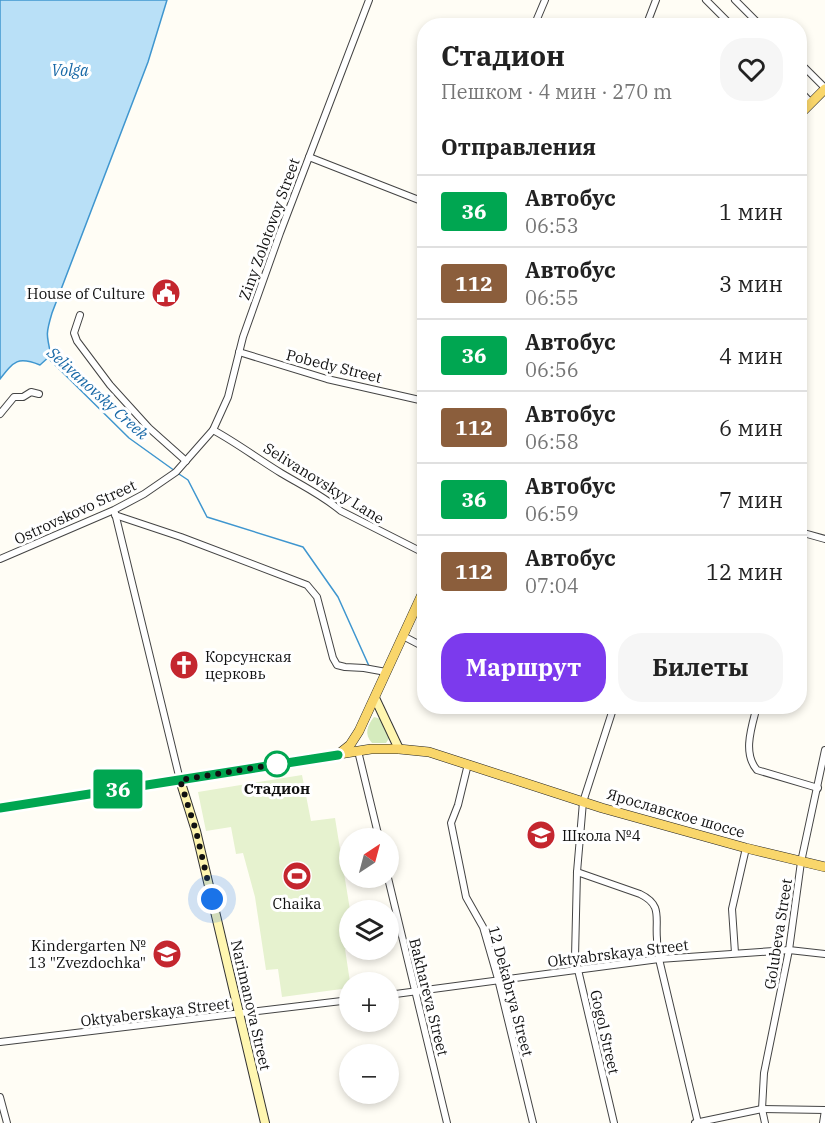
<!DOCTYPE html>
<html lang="ru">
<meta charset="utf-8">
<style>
:root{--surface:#fff;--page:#f6f6f6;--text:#222;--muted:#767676;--line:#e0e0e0;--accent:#7c3aed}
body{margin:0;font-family:"IBM Plex Serif",serif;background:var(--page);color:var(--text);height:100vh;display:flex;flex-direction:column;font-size:22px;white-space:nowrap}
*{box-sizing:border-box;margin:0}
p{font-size:20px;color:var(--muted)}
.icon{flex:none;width:33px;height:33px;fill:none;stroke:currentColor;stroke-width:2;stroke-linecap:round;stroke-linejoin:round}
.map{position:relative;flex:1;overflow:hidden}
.drawer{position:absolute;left:417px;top:18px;width:390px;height:696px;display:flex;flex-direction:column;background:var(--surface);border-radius:24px;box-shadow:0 3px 9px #0003}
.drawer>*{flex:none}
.badge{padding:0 12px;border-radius:4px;font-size:21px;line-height:39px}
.needle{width:39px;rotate:36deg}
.fabs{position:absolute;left:339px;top:828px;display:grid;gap:12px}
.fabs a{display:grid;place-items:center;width:60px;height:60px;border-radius:50%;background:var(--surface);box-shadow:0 3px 9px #0003;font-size:30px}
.you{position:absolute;width:30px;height:30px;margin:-15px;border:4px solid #fff;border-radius:50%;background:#1a73e8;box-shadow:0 0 0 9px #1a73e833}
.map>.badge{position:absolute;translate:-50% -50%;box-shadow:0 0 0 3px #fff}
h2{padding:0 24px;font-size:22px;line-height:54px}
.round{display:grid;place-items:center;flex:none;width:63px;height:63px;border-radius:24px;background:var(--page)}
.overview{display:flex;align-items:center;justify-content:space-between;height:102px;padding:0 24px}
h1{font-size:28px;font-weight:700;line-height:45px}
.action{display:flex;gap:12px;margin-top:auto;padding:12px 24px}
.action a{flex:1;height:69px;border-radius:24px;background:var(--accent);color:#fff;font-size:24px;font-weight:700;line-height:69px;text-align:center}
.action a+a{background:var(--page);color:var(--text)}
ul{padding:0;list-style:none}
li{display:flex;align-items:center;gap:18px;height:72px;padding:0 24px;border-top:2px solid var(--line)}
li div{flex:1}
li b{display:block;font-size:22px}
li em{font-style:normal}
li .badge{min-width:66px;font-weight:700;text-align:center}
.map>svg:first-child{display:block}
.green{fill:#d5ebbd}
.pitch{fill:#e6f2cf}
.water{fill:#b9e0f7;stroke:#3f96cf;stroke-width:1.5}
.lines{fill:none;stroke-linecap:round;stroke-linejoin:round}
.stream{stroke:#3f96cf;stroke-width:1.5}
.minor-casing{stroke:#444;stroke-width:8}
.secondary-casing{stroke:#333;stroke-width:10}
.primary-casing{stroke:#222;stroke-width:10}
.minor{stroke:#fff;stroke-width:6}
.secondary{stroke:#fff6b0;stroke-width:8}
.primary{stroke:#f9d66b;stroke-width:9}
.line-casing{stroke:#fff;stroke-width:14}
.line{stroke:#00a651;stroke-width:9}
.walk{stroke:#111;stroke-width:6;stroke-dasharray:0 10.8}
.stop-dot{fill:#fff;stroke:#00a651;stroke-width:3}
.labels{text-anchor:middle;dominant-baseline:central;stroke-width:6;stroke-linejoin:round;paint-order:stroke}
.street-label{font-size:15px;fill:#111;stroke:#fff}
.poi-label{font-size:15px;fill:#111;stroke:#fff;text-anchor:end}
.stop-label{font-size:15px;font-weight:bold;fill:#111;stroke:#fff}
.water-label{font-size:16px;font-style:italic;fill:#1768a6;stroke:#fff}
</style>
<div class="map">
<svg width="825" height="1123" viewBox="0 0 825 1123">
<rect width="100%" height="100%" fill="#fffdf5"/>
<!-- green -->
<path class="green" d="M374 717 381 719 390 737 386 743H372C364 734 367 726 374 717Z"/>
<!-- pitch -->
<polygon class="pitch" points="302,775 311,821 335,818 350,910 349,948 345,949 350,982 349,988 282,997 278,969 266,970 255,897 243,853 236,854 231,827 206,831 198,792"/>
<!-- water -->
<path class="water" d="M0 0H167L148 62 52 313C46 333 46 334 51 355L40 365C18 356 14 361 0 379Z"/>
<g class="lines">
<!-- stream -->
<g class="stream">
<polyline points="47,357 129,438 175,471"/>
<polyline points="179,474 188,480 207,517 303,547 338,597 369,666"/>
</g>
<!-- minor casing -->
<g class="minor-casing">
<g id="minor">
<polyline points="706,0 732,26"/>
<polyline points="735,0 761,26"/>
<polyline points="534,26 545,0"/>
<polyline points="646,26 656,0"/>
<polyline points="800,63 825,88"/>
<polyline points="800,91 811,103"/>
<polyline points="309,157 424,202"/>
<polyline points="80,315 74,333 77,341 110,385 149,428 186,461"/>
<polyline points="239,352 327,379 424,401"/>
<polyline points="0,414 14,397 23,397 31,392 39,394"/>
<path d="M213 430C237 443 258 459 281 473 301 485 322 495 341 511L424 553"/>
<polyline points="115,513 180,780"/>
<polyline points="115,515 181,537 307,585 317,597 333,658 337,665 345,667 364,668 386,672"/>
<polyline points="800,532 825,539"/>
<polyline points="0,559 114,510 144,494 176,472 213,430 228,397 243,337 280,233 369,0"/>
<polyline points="403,636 424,647"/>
<polyline points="603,706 612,711"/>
<path d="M757 706C752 726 742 753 757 770L818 788"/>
<polyline points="358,751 379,838"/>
<polyline points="468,764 458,805 451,823 466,897 483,927 498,979 533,1123"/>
<path d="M577 872 640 894C663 905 655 918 657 939 657 946 658 952 659 959L698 1123"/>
<polyline points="388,878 447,1123"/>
<polyline points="735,953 732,909 746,848"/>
<polyline points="388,995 659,959 789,950 825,954"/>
<polyline points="0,1042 350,1000"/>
<polyline points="0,1097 7,1123"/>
<polyline points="614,1123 575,957 577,872 583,802 614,706"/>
<polyline points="695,1123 762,1109 825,1110"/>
<polyline points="765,1123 762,1109 764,1073 789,950 801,862 825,750"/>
<polyline points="823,1123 825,1110"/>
</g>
</g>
<!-- secondary casing -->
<g class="secondary-casing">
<g id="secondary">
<polyline points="375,698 399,749"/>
<polyline points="180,780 196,831 265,1123"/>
</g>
</g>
<!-- primary casing -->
<g class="primary-casing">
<g id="primary">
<polyline points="800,114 825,89"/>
<polyline points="340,753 350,745 359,731 424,590"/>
<polyline points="0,808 371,749 399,749 429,752 602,808 746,848 825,867"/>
</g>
</g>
<!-- minor -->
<use href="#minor" class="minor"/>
<!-- secondary -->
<use href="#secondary" class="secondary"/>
<!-- primary -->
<use href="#primary" class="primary"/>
</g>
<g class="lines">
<!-- line casing -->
<g class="line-casing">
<polyline id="line" points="0,808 338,755"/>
</g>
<!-- line -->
<use href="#line" class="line"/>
<!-- walk -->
<polyline class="walk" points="212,899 196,831 180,780 277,764"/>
</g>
<!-- icons -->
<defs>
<g id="civic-disc" transform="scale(1.5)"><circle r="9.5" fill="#c4262e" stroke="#fff"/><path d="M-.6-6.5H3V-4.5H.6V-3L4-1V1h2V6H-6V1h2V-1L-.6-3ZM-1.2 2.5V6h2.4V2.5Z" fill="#fff"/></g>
<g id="church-disc" transform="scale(1.5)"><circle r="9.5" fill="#c4262e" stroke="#fff"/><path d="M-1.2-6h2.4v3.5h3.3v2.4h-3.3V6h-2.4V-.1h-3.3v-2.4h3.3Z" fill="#fff"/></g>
<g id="school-disc" transform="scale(1.5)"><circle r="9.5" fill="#c4262e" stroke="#fff"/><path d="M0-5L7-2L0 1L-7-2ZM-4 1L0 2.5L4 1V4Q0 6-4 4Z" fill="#fff"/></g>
<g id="stadium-disc" transform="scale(1.5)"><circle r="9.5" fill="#c4262e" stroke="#fff"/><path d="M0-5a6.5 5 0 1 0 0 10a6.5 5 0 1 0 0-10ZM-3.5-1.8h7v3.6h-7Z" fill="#fff"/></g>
</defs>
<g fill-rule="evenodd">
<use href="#civic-disc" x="166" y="293"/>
<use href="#church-disc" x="184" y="665"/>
<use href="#school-disc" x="541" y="835"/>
<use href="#stadium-disc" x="297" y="876"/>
<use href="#school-disc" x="167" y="954"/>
</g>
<!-- markers -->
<circle class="stop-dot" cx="277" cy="764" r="12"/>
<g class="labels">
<!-- street labels -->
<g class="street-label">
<text transform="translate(269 229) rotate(-70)">Ziny Zolotovoy Street</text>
<text transform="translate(334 366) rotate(14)">Pobedy Street</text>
<text transform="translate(324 483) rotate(32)">Selivanovskyy Lane</text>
<text transform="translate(75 512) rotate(-25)">Ostrovskovo Street</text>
<text transform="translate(676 813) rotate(16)">Ярославское шоссе</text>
<text transform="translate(778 934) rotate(-81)">Golubeva Street</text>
<text transform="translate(618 953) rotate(-7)">Oktyabrskaya Street</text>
<text transform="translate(511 991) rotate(75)">12 Dekabrya Street</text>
<text transform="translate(429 997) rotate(76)">Bakhareva Street</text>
<text transform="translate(251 1005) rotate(77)">Narimanova Street</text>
<text transform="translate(155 1012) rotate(-7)">Oktyaberskaya Street</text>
<text transform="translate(605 1032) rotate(77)">Gogol Street</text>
</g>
<!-- poi labels -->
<g class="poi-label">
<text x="145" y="293">House of Culture</text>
<text x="205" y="656" text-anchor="start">Корсунская<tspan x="205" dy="17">церковь</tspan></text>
<text x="562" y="835" text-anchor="start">Школа №4</text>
<text x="297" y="903" text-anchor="middle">Chaika</text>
<text x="146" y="945">Kindergarten №<tspan x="146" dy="17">13 "Zvezdochka"</tspan></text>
</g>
<!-- stop labels -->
<g class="stop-label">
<text x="277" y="788">Стадион</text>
</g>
<!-- water labels -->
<g class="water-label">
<text x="70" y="70">Volga</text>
<text transform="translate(98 393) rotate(42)">Selivanovsky Creek</text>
</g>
</g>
</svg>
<div class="fabs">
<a><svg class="needle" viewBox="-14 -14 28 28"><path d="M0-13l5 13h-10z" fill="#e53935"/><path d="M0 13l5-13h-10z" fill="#767676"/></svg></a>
<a><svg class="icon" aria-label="layers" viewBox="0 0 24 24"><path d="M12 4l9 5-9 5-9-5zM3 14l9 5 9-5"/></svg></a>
<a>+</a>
<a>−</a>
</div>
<div class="you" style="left:212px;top:899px"></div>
<b class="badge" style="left:118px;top:789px;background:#00a651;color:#fff">36</b>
<section class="drawer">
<div class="overview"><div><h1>Стадион</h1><p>Пешком · 4 мин · 270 m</p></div><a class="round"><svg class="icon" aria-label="heart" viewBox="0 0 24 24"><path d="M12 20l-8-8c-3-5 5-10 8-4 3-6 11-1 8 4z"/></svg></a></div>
<h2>Отправления</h2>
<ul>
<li><span class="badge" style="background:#00a651;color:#fff">36</span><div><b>Автобус</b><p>06:53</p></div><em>1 мин</em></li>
<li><span class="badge" style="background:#8b5e3c;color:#fff">112</span><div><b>Автобус</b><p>06:55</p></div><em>3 мин</em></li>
<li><span class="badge" style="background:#00a651;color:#fff">36</span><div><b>Автобус</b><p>06:56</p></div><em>4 мин</em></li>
<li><span class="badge" style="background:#8b5e3c;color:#fff">112</span><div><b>Автобус</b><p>06:58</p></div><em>6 мин</em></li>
<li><span class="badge" style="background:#00a651;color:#fff">36</span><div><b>Автобус</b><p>06:59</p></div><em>7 мин</em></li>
<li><span class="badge" style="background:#8b5e3c;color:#fff">112</span><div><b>Автобус</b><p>07:04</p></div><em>12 мин</em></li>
</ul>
<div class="action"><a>Маршрут</a><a>Билеты</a></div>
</section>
</div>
